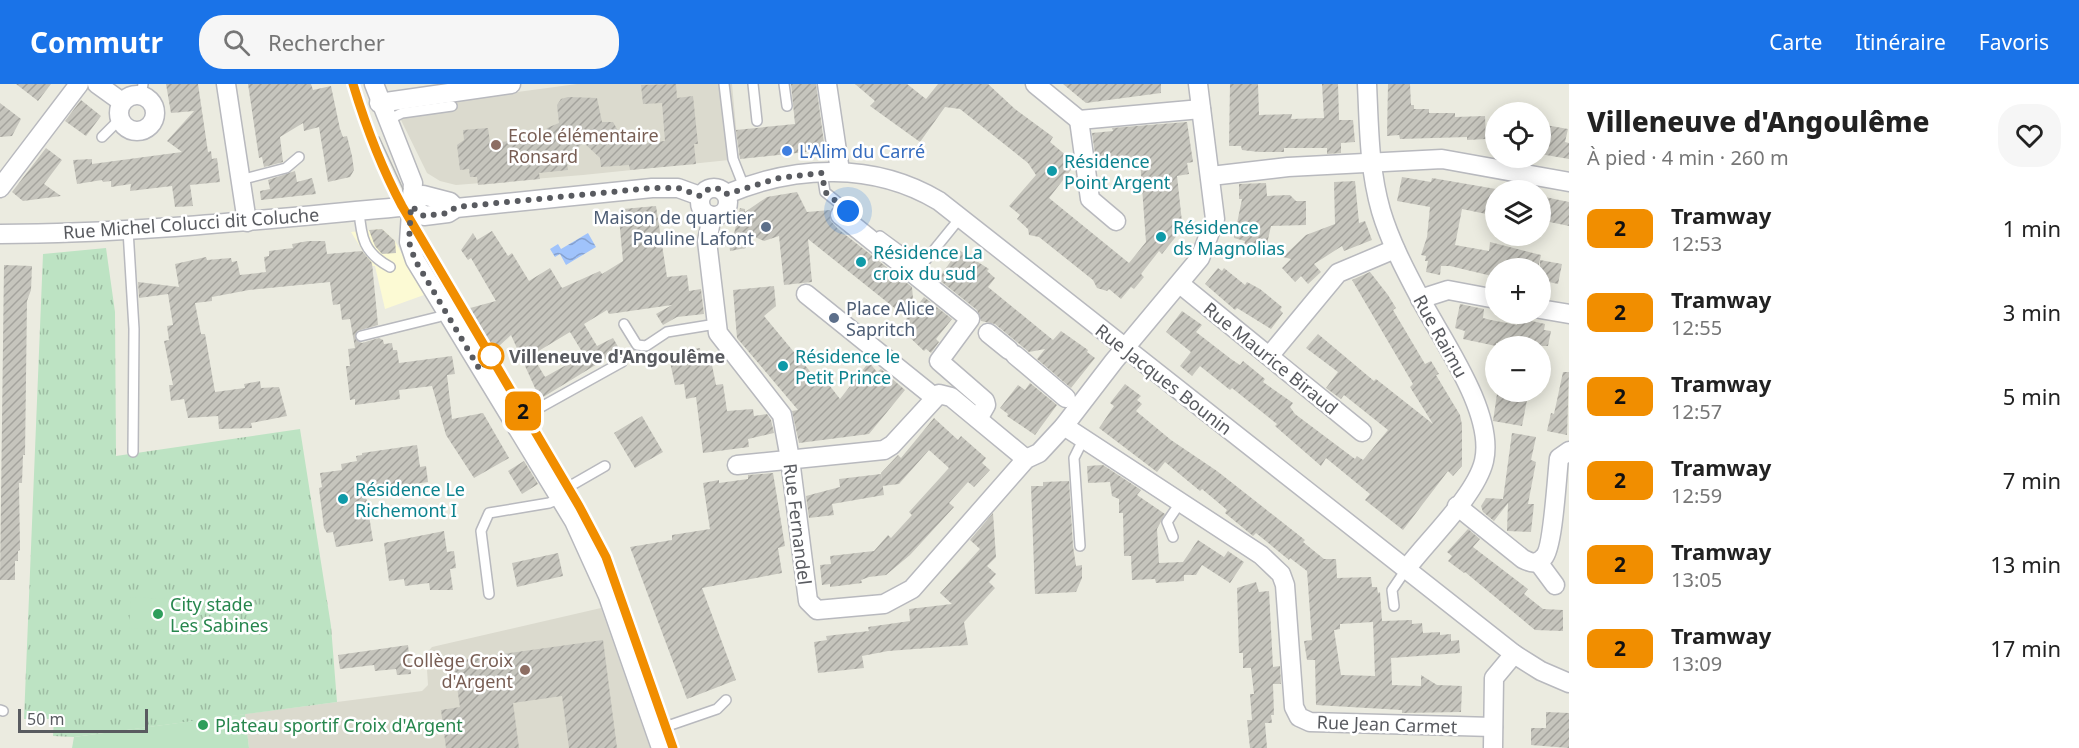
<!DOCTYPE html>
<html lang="fr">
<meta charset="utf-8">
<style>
:root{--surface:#fff;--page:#f6f6f6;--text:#222;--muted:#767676;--accent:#1a73e8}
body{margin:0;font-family:"Noto Sans",sans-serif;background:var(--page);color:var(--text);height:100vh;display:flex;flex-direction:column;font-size:22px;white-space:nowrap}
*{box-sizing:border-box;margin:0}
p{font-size:20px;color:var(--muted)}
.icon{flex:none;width:33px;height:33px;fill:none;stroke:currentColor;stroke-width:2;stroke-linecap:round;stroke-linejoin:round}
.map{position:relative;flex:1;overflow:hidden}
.drawer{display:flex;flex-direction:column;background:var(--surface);width:510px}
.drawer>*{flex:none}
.badge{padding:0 12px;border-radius:9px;font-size:21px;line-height:39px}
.tools{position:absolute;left:1485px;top:18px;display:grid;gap:12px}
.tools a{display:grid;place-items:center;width:66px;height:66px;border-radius:50%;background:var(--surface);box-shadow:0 3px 15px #0003;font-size:30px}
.scale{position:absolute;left:18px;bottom:15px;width:130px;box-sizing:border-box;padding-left:6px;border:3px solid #595b60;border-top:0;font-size:16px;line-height:21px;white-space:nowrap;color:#595b60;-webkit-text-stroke:4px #fff;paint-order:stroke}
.you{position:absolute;width:30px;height:30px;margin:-15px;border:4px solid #fff;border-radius:50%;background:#1a73e8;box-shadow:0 0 0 9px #1a73e833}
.map>.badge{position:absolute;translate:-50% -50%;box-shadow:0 0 0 3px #fff}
.round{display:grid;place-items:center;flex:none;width:63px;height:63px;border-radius:24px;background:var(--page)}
.headline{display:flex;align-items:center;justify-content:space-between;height:102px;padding:0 18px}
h1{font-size:28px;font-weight:800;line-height:45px}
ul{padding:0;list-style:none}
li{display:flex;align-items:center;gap:18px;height:84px;padding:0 18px}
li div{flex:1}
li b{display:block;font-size:22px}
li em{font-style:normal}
li .badge{min-width:66px;font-weight:700;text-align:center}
header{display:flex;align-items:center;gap:36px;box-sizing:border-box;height:84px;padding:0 30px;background:var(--accent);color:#fff}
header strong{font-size:28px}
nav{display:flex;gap:33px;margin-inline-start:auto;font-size:21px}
.search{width:420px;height:54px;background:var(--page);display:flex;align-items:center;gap:15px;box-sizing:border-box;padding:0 21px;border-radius:24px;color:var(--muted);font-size:22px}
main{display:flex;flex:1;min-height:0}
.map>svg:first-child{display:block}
.commercial{fill:#fcfad4}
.education{fill:#dbdace}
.grass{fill:url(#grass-tufts)}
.pitch{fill:#bde3c3}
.water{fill:url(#water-waves)}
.building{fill:url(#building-hatch);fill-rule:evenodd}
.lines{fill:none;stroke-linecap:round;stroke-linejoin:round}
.lane-casing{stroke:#b8b9be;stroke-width:12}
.street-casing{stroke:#b8b9be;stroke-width:21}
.lane{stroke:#fff;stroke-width:9}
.street{stroke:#fff;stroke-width:18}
.tram{stroke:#b3b4b4;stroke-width:1.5}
.line-casing{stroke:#fff;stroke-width:14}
.line{stroke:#f18e00;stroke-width:9}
.walk{stroke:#595b60;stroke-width:6;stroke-dasharray:0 10.8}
.education-dot{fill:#8d6e63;stroke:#fff;stroke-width:2}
.shop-dot{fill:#3f7fe0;stroke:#fff;stroke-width:2}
.culture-dot{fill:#0f9aa8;stroke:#fff;stroke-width:2}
.service-dot{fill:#5c6f8a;stroke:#fff;stroke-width:2}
.stop-dot{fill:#fff;stroke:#f18e00;stroke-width:3}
.leisure-dot{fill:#2e9e5b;stroke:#fff;stroke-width:2}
.labels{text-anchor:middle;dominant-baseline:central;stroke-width:5;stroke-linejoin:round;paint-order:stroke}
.education-label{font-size:18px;fill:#785e54;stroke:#fff;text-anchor:start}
.shop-label{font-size:18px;fill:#366cbe;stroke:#fff;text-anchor:start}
.culture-label{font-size:18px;fill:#0d838f;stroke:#fff;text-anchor:start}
.service-label{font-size:18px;fill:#4e5e75;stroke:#fff;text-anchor:end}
.street-label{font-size:18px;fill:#595b60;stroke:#fff}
.stop-label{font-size:18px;font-weight:bold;fill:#595b60;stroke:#fff;text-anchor:start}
.leisure-label{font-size:18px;fill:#27864d;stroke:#fff;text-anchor:start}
</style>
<header>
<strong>Commutr</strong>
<div class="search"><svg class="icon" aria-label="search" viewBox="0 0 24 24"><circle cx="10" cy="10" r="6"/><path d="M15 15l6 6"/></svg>Rechercher</div>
<nav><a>Carte</a><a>Itinéraire</a><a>Favoris</a></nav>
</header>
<main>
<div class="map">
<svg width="1569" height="664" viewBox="0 0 1569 664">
<defs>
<pattern id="grass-tufts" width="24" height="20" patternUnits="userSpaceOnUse" patternTransform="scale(1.5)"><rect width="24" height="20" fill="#bde3c3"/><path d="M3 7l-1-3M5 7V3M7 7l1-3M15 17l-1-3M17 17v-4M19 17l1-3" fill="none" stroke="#9dbba2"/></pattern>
<pattern id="water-waves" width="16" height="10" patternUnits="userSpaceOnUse" patternTransform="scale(1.5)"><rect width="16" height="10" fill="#a0c3fb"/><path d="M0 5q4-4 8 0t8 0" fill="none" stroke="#85a1cf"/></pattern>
<pattern id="building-hatch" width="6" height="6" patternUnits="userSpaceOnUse" patternTransform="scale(1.5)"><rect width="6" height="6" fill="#c6c5bd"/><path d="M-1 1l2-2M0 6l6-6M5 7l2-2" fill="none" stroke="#a4a39d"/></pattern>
</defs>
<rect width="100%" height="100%" fill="#ebebe0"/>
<!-- commercial -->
<polygon class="commercial" points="382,145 395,157 424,211 385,225 375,182 372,182 351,148"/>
<!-- education -->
<g class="education">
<polygon points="577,0 732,0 739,75 583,91 456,101 440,97 427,89 401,36 405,33 400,24"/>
<polygon points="601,524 650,664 249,664 245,630 422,607 428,601 426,570 432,563"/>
</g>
<!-- grass -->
<polygon class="grass" points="106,164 115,228 116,372 300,345 331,542 337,618 74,653 53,652 54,635 24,635 43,170"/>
<!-- pitch -->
<g class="pitch">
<polygon points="131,513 187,516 186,546 129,544"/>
<polygon points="245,630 249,664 72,664 74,653"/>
</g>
<!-- water -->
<polygon class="water" points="588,149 596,163 566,181 560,170 555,173 550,165 558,160 561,165"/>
<!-- building -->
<g class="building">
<polygon points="16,0 51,0 38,17"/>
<polygon points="166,0 198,0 208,68 211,67 212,75 217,74 220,98 190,101 193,122 175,123 172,102 130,107 131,100 111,103 111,97 103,98 102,96 77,100 73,76 92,75 92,80 182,68 167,57 194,27 171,29"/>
<polygon points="248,0 311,0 313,6 331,2 340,45 343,53 347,52 352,72 354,86 350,93 328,98 319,43 304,47 303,39 280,53 283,78 264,83 262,73 259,74"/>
<polygon points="676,0 677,14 693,12 698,60 694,60 696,80 630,86 629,81 601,83 600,74 583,58 567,79 568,86 539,89 540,95 478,101 477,93 470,93 469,85 460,86 457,61 464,56 463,46 488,44 490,59 542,54 547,44 559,39 557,21 561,15 568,13 597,14 602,38 613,38 621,52 626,52 628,61 665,57 662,19 643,20 641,1"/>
<polygon points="791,0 816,0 825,66 740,75 736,46 795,40"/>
<polygon points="855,0 907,0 926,15 938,0 988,0 1015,25 1053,53 1050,58 1073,77 1074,82 1049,114 1129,179 1146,158 1140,76 1104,80 1103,77 1096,77 1092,49 1113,47 1112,44 1187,38 1193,78 1187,79 1189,90 1177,92 1182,138 1190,146 1178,150 1162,170 1159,167 1141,190 1144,193 1134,205 1131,203 1121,215 1109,205 1107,207 1097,204 1093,196 1039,153 1029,151 1028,145 1017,135 1020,131 1009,122 1036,91 1028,79 960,25 945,23 920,58 870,22 875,17"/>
<polygon points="1063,0 1161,0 1161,9 1086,19"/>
<polygon points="1230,0 1258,0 1259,31 1292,30 1291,35 1324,34 1322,0 1338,0 1339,36 1353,36 1355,58 1341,59 1341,69 1327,70 1327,64 1284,64 1284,68 1259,68 1242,66 1241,62 1229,62"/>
<polygon points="1388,0 1410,0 1411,21 1414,21 1414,25 1429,25 1429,29 1455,29 1455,33 1485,32 1486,55 1467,56 1467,53 1400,55 1399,51 1387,52"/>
<polygon points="81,16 101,32 86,52 65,37"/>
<polygon points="0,19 21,35 12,52 0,53"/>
<polygon points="1540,40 1568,45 1565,58 1569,59 1569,75 1540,70"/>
<polygon points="46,64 62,76 44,100 61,112 23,117 12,108"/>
<polygon points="295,87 297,98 312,94 316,110 261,116 260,107 270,105 268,96"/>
<polygon points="1402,93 1431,98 1432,94 1496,105 1496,132 1462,125 1455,161 1489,167 1490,158 1541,171 1538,184 1496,184 1496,193 1450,182 1441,182 1440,191 1426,188 1428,177 1425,177 1426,172 1421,171 1427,153 1430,123 1397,117"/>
<polygon points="1355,97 1359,139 1365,137 1372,156 1344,167 1342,162 1314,180 1321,188 1308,200 1301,192 1295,198 1282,184 1291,175 1283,173 1306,151 1335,140 1334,98"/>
<polygon points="1266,99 1267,112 1290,111 1296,117 1306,117 1306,141 1271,142 1265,169 1243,165 1245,157 1234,154 1242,115 1239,115 1239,100"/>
<polygon points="797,108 807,128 830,126 830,136 838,145 912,203 914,226 924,213 952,235 936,255 939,258 931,269 926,265 924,267 899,243 907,234 808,155 812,198 784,201 779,152 764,157 746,149 746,164 730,167 728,149 734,150 740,124 745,125 745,128 767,113"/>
<polygon points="1540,112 1569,118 1569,142 1540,136"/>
<path d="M656 122 667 193 687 191 689 207 701 205 704 230 677 233 663 241 656 230 672 221 609 230 607 226 584 240 597 262 613 254 620 266 540 315 511 251 487 273 459 227 496 217 471 174 468 176 461 166 473 149 477 156 492 147 508 172 512 169 529 197 550 184 562 204 600 187 602 190 623 177 619 134H623V125ZM570 248 584 271 545 293 532 271Z"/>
<polygon points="382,145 395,157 396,169 382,170 375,162 369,146"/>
<polygon points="308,157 325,157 327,170 362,167 372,179 378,241 357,247 356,256 362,259 379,254 383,256 384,260 392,259 393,266 397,266 399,279 452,272 455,290 447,291 452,335 483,329 509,374 474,394 446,351 432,302 399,306 400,315 355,321 355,315 350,316 346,282 350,282 348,265 355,264 350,235 342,236 340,220 333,221 330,198 249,206 212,213 212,217 195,219 201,250 205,250 215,308 245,304 244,300 260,297 261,304 279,303 287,332 251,339 252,344 219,345 218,332 188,334 184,315 171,317 169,301 173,301 164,257 169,256 167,242 173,241 168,210 139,214 138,198 179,203 175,180 206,173 207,176 231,174 232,178 237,177 240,191 266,188 264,173 269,172 269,167 293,164 292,160"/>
<polygon points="959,166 989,185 987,187 995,194 988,203 1053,256 1061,247 1088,266 1087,268 1095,274 1071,304 1037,275 1045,265 1029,268 995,240 981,237 977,226 938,195"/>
<polygon points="1540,176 1562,180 1558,200 1540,196"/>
<polygon points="4,181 32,182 31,206 27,217 25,371 23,371 22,399 19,399 20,466 18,467 18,477 15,477 15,496 0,496"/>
<polygon points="1218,184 1222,187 1224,184 1245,201 1247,198 1260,205 1282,223 1280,226 1283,229 1271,245 1237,224 1235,226 1205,200"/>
<polygon points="1370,188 1388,211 1396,224 1393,226 1425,280 1431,277 1439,290 1436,291 1460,331 1462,341 1462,382 1453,392 1448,387 1403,446 1365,416 1370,410 1326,374 1321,382 1275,342 1277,340 1232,304 1230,306 1200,282 1192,292 1180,282 1191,268 1166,248 1182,227 1202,241 1196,248 1231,275 1240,281 1243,277 1265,295 1263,298 1293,319 1290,323 1295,330 1355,375 1357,372 1363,376 1388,346 1344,311 1341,315 1326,304 1338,288 1306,264 1318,250 1374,297 1376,295 1433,340 1410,303 1413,300 1352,196"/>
<polygon points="774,202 776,222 764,232 818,297 823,293 840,315 869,278 877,288 881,285 905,306 869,350 799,359 792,327 798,326 737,254 733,206"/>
<polygon points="1460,220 1484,225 1483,234 1491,236 1517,241 1518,234 1545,240 1544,246 1551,247 1548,262 1512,262 1496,259 1496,262 1463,255 1465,247 1455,244"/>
<polygon points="700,264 701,273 710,271 716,301 723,300 727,327 753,325 754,332 767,330 771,336 774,349 748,355 749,363 703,369 696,313 686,315 684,300 675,301 668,269"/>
<polygon points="1563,288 1569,288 1567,351 1547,347 1551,329 1554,330"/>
<polygon points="1030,299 1057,321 1035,351 1007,332 1008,330 1000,324 1018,301 1025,306"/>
<path d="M1125 300 1141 312 1137 316 1142 320 1136 327 1171 356 1217 387 1305 456 1303 458 1324 475H1336L1337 494 1371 493 1372 503H1377L1378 509 1380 508 1382 537 1412 536V540L1422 539 1423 549 1440 548V551L1451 550V557L1459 556 1460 569 1391 574 1392 601 1421 602V591L1437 601 1462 602 1461 628 1402 629V626L1316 621 1315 576H1307L1304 557 1312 556 1307 487 1290 474 1289 476 1256 449 1253 452 1225 429 1227 426 1202 405 1200 407 1165 378 1157 388 1099 344 1114 322 1110 319ZM1373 538 1375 592 1341 591 1334 546 1340 545V540Z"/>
<polygon points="1497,310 1527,316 1522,342 1493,337"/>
<polygon points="642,332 663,368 635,384 614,349"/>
<polygon points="934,334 958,356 961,352 986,374 982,379 990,386 974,403 968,398 949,419 954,423 910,471 886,491 869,493 861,496 862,499 830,503 830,500 822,501 820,481 831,480 830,472 874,467 888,451 891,454 912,431 909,428 949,384 929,366 899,400 882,402 881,389 898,371 901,374"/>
<polygon points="1512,349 1536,353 1531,376 1536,378 1528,420 1534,420 1531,448 1507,447 1508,419 1494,437 1483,428 1481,422 1486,414 1503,415"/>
<polygon points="417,361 420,383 426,382 428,398 407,401 407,404 401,407 366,412 373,457 336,463 333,448 327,449 324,444 319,404 322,403 320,389 342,386 341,380 357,377 356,372 362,371 362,369"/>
<polygon points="524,377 538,400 522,410 508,387"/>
<polygon points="1103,381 1141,406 1137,411 1165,430 1157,445 1159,479 1183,478 1198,456 1224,473 1228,467 1244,478 1230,499 1202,481 1196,491 1184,491 1184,497 1156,499 1155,495 1132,496 1131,472 1124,472 1123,429 1119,429 1119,415 1112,412 1110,398 1088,399 1087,382"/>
<polygon points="773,389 785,462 778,464 782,489 702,504 736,596 687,615 630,463 672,456 672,451 710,445 703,399 719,396 719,399 748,395 748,391"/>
<polygon points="881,390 884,411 832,420 834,431 809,434 806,412 840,403 839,395"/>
<polygon points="1069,397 1073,462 1076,482 1082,481 1082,494 1076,508 1035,510 1031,402 1043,402 1043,398"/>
<polygon points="993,429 996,473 987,482 996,490 989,498 995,504 964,538 968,561 888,567 862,572 864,584 818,589 814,558 827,556 826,552 869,547 868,543 910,537 909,525 952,520 940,509 980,465 970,456"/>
<polygon points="1468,445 1480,455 1473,463 1528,505 1524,510 1543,525 1563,526 1563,547 1535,546 1465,488 1464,489 1448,477 1452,472 1447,468"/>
<polygon points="444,447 447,468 454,467 456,484 450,485 453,506 430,506 429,499 405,502 404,495 389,497 384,459"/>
<polygon points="558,469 563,492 517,503 512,479"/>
<polygon points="1256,498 1259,508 1269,507 1273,583 1280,582 1281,600 1273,600 1274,631 1271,631 1272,639 1265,639 1267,664 1250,664 1247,636 1252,636 1250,610 1254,610 1251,584 1243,584 1243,569 1239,569 1237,504"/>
<polygon points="603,556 617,664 569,664 562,612 513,619 519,664 446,664 441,626 460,623 453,577"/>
<polygon points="408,561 411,590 397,591 396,585 375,587 374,581 340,585 338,571"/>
<polygon points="1546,628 1569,629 1569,664 1531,661 1531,644 1546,644"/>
</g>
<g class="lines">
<!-- lane casing -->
<g class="lane-casing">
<g id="lane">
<polyline points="724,0 733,75 744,103"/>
<polyline points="753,0 757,37"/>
<polyline points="784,0 787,22"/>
<polyline points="141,12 143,0"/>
<polyline points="388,36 402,29 452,22"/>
<polyline points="102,53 120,35"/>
<polyline points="822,89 825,108 850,128"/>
<polyline points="240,96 286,84 299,73"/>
<path d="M359 126C361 154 364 169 390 183"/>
<polyline points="128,146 134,245 133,368"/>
<polyline points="880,152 921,182 960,134"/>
<polyline points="624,240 637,261 646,262 667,248 716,240"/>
<polyline points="361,252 438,233 446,229"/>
<polyline points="514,338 622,278"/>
<polyline points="558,409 605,382"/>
<polyline points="1173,453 1167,438 1180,419"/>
<polyline points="1080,462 1074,374 1084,354"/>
<polyline points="489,510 481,447 489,429 549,419 561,414"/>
<polyline points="1394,522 1392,506 1407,484"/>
<polyline points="0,626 3,627"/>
<polyline points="656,646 717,625 726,616"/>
</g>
</g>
<!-- street casing -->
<g class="street-casing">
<g id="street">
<polyline points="97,0 122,18"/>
<polyline points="226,0 247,138"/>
<polyline points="374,0 413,99 409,158 415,176 574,437 608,512 661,664"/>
<polyline points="827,0 840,87"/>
<polyline points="1035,0 1079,36 1201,25"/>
<path d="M1367 0C1369 42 1369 85 1381 127 1390 157 1405 186 1420 214 1442 256 1495 329 1484 377 1476 411 1428 456 1407 484"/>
<circle cx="137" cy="29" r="18"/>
<polyline points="379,19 511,0"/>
<polyline points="1079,36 1090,115 1116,137"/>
<polyline points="1211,92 1288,83 1442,75 1569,98"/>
<circle cx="714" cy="118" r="14"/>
<polyline points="0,104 79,0"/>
<path d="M727 110C795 81 874 78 939 117L1514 570 1541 587 1569 599"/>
<polyline points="412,122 424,132 448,129 456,124 652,104 678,104 700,112"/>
<polyline points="840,131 970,235 939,277 985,317 986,321 978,335"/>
<polyline points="712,132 707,157 718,249 782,331 790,375 808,517 817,526 884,520 912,505 1026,375 1039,369 1064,342 1114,277 1200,174 1215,135 1198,0"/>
<path d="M0 150C138 150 275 134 412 122L423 111 450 118 456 124"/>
<polyline points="1180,200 1362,348"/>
<polyline points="806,210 934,313"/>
<polyline points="1420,215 1448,206 1496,215"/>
<polyline points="1540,225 1569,230"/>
<polyline points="988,249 1009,266"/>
<polyline points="1015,271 1066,314"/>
<polyline points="1270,271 1338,189 1395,165"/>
<polyline points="1064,342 1261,471 1281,490 1285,501 1294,623 1299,633 1310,638 1493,643"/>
<polyline points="737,381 884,366 892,361 939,310 951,313 1026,375"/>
<path d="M1457 422 1523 475C1531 479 1537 481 1544 473 1553 464 1557 391 1559 374L1569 367"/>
<polyline points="1538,478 1555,501"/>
<polyline points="1493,664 1494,594 1514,570"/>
</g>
</g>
<!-- lane -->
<use href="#lane" class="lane"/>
<!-- street -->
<use href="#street" class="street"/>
<!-- tram -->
<g class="tram">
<path d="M353 0C365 43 381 83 402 122L590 440 606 473 673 664"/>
<polyline points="379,53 403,105"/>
</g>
</g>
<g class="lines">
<!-- line casing -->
<g class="line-casing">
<path id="line" d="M353 0C366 43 381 83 402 122L579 422 606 473 673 664"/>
</g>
<!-- line -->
<use href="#line" class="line"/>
<!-- walk -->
<polyline class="walk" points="491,272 480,286 415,176 409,158 411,122 424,132 448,129 456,123 652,104 678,104 700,112 710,104 722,105 727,110 779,94 822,89 825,108 848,127"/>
</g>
<!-- markers -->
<g class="education-dot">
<circle cx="496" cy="61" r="6"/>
<circle cx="525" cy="586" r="6"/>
</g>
<circle class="shop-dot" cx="787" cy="67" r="6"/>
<g class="culture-dot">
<circle cx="1052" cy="87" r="6"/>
<circle cx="1161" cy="153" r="6"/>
<circle cx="861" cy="178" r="6"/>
<circle cx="783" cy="282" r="6"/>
<circle cx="343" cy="415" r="6"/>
</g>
<g class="service-dot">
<circle cx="766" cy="143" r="6"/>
<circle cx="834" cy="234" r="6"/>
</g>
<circle class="stop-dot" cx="491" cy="272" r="12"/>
<g class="leisure-dot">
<circle cx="158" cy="530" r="6"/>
<circle cx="203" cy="641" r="6"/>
</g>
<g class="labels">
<!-- education labels -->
<g class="education-label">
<text x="508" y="51">Ecole élémentaire<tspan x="508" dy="21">Ronsard</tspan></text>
<text x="513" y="576" text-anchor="end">Collège Croix<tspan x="513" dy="21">d'Argent</tspan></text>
</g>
<!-- shop labels -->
<g class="shop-label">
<text x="799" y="67">L'Alim du Carré</text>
</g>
<!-- culture labels -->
<g class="culture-label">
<text x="1064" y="77">Résidence<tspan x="1064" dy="21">Point Argent</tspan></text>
<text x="1173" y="143">Résidence<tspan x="1173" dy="21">ds Magnolias</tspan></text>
<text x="873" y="168">Résidence La<tspan x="873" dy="21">croix du sud</tspan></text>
<text x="795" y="272">Résidence le<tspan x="795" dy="21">Petit Prince</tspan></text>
<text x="355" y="405">Résidence Le<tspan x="355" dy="21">Richemont I</tspan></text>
</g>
<!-- service labels -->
<g class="service-label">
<text x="754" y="133">Maison de quartier<tspan x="754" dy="21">Pauline Lafont</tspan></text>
<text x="846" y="224" text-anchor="start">Place Alice<tspan x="846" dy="21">Sapritch</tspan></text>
</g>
<!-- street labels -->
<g class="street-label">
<text transform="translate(191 139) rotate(-4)">Rue Michel Colucci dit Coluche</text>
<text transform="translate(1441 252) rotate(61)">Rue Raimu</text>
<text transform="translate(1271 274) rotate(39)">Rue Maurice Biraud</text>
<text transform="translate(1164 295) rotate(38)">Rue Jacques Bounin</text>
<text transform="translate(798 440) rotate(83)">Rue Fernandel</text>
<text transform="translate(1387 640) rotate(2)">Rue Jean Carmet</text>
</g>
<!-- stop labels -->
<g class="stop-label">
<text x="509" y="272">Villeneuve d'Angoulême</text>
</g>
<!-- leisure labels -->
<g class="leisure-label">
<text x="170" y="520">City stade<tspan x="170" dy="21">Les Sabines</tspan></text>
<text x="215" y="641">Plateau sportif Croix d'Argent</text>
</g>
</g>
</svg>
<div class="tools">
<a><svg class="icon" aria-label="locate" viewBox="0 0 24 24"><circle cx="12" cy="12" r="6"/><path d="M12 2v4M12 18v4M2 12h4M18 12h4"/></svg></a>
<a><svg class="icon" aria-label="layers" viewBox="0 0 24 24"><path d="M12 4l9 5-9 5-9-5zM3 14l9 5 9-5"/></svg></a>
<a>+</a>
<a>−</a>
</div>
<div class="scale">50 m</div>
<div class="you" style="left:848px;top:127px"></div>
<b class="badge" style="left:523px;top:327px;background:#f18e00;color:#111">2</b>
</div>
<section class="drawer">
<div class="headline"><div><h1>Villeneuve d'Angoulême</h1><p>À pied · 4 min · 260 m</p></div><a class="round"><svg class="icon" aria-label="heart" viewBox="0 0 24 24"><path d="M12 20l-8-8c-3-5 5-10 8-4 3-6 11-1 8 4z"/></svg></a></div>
<ul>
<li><span class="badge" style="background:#f18e00;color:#111">2</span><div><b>Tramway</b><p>12:53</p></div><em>1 min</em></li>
<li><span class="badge" style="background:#f18e00;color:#111">2</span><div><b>Tramway</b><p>12:55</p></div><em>3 min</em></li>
<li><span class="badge" style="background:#f18e00;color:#111">2</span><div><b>Tramway</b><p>12:57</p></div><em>5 min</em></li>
<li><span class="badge" style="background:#f18e00;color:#111">2</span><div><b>Tramway</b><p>12:59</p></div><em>7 min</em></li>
<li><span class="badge" style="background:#f18e00;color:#111">2</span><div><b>Tramway</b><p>13:05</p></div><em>13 min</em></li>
<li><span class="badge" style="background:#f18e00;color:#111">2</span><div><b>Tramway</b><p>13:09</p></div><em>17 min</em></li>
</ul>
</section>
</main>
